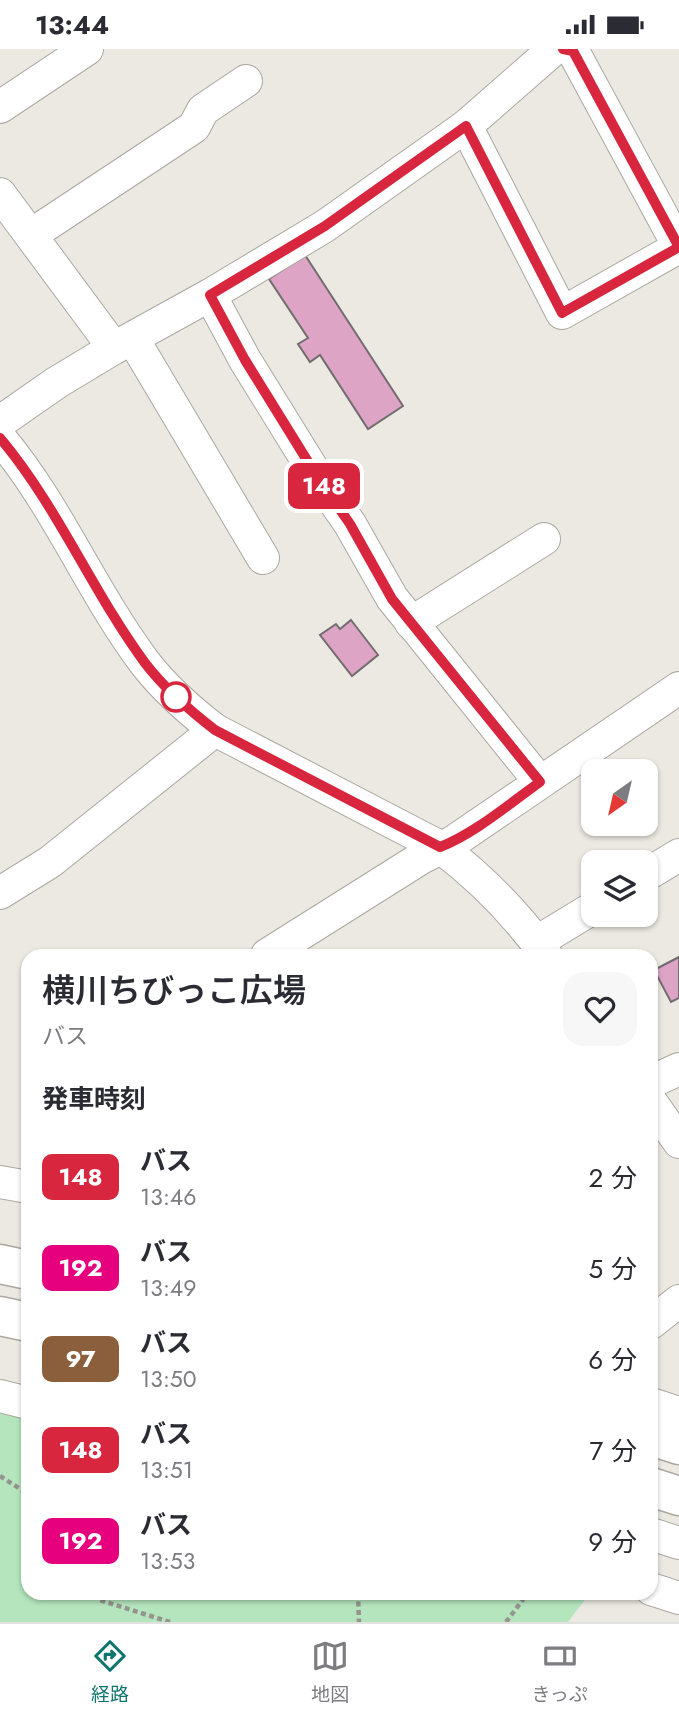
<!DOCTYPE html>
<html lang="ja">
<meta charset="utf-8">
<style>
:root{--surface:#fff;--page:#f7f7f7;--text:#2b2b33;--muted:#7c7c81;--line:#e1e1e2;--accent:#0f766e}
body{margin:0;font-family:Jost,"Noto Sans JP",sans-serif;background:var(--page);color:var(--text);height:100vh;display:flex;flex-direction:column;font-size:26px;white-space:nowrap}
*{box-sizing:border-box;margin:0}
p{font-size:23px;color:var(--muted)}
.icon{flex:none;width:38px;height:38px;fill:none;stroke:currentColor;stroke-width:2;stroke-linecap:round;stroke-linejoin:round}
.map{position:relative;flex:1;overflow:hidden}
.sheet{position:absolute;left:21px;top:900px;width:637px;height:651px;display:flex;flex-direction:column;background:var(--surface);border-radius:21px;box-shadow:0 2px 5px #0004}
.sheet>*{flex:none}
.badge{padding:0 14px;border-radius:10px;font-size:24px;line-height:46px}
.needle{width:46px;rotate:214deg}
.tools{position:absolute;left:581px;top:710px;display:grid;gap:14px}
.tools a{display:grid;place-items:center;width:77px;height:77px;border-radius:14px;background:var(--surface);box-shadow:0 2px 5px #0004;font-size:35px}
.map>.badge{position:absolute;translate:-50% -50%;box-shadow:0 0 0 4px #fff}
h2{padding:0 21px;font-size:26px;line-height:63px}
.round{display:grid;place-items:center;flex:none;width:74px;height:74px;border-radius:21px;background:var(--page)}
.overview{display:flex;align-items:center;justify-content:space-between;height:119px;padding:0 21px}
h1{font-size:33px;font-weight:600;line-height:52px}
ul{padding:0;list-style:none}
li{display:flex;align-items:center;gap:21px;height:91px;padding:0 21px}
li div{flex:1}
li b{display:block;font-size:26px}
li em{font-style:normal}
li .badge{min-width:77px;font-weight:700;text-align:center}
.status{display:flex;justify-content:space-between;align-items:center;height:49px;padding:0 35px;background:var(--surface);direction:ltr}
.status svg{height:19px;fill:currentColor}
.dock{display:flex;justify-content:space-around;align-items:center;height:98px;border-top:2px solid var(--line);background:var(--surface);font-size:19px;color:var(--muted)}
.dock a{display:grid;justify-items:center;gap:4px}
.dock .on{color:var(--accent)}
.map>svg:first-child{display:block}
.green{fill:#b4e5bd}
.building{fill:#dea4c6;stroke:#736c6f;stroke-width:2}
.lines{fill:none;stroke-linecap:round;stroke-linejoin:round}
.minor-casing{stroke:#aaa8a0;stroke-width:34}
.highway-casing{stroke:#aaa8a0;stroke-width:41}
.path{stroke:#96948f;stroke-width:4.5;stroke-dasharray:5 3.5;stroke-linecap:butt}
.minor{stroke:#fff;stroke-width:32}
.highway{stroke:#fff;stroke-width:38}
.line-casing{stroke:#fff;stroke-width:16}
.line{stroke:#d7263d;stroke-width:10}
.stop-dot{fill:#fff;stroke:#d7263d;stroke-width:3.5}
</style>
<div class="status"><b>13:44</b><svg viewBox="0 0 49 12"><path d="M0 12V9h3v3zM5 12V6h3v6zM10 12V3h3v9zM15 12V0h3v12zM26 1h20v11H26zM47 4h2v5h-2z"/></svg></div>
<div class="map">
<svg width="679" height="1573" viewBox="0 0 679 1573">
<rect width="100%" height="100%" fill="#ebe9e1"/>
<!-- green -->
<polygon class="green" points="0,1359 28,1365 28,1544 590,1544 568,1573 0,1573"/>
<!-- building -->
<g class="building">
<polygon points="305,206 403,357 368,380 320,306 310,313 298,295 308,289 269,230"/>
<polygon points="351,571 378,606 352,627 320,586 336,575 340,580"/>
<polygon points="679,908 679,949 671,953 654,921"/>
</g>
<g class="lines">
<!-- minor casing -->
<g class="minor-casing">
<g id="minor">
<polyline points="0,58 87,0"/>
<polyline points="466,77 562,264 679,198 573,2"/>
<polyline points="0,145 114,299"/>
<polyline points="31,186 194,78 203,61 246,32"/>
<polyline points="210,246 245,311 318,429 350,475 392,549 540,733"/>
<polyline points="133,290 263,509"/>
<polyline points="0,373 56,334 114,299 210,246 325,177 466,77 554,0"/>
<path d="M0 389C58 458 91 542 145 614 165 640 189 661 215 681L440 798C480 828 517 866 546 906"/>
<polyline points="411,574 544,490"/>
<polyline points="646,826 679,806"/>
<polyline points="0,844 50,813 215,681"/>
<polyline points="537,893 593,859"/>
<polyline points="267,906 421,809 453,793 679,639"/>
<polyline points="651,1033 679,1020"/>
<polyline points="651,1053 679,1093"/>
<polyline points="0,1133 28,1138"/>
<polyline points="651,1274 679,1252"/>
<polyline points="0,1347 28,1354"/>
<polyline points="651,1355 679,1364"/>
<polyline points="651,1485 679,1494"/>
<polyline points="651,1540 679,1549"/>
</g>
</g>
<!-- highway casing -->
<g class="highway-casing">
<g id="highway">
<polyline points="0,1215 28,1221"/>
<polyline points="0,1267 28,1273"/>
<polyline points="651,1387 679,1396"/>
<polyline points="651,1438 679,1447"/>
</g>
</g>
<!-- path -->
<g class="path">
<polyline points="0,1427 28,1445"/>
<polyline points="100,1544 99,1551 170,1573"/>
<polyline points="358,1544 359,1573"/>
<polyline points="506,1573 528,1544"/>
</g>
<!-- minor -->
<use href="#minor" class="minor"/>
<!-- highway -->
<use href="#highway" class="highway"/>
</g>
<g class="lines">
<!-- line casing -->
<g class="line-casing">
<path id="line" d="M0 389C58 458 92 542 145 614 165 640 189 661 215 681L440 798C474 785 509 755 540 733L392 550 350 475 318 429 245 311 210 246 325 177 466 77 562 264 679 198 573 2 563 0"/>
</g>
<!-- line -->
<use href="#line" class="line"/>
</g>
<!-- markers -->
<circle class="stop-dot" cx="176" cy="648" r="14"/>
</svg>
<div class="tools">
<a><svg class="needle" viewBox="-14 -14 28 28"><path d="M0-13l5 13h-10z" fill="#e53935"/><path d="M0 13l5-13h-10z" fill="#7c7c81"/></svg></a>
<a><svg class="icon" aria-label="layers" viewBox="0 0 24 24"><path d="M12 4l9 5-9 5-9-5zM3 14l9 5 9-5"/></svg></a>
</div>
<b class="badge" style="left:324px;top:437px;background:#d7263d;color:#fff">148</b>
<section class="sheet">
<div class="overview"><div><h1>横川ちびっこ広場</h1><p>バス</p></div><a class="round"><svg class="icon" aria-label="heart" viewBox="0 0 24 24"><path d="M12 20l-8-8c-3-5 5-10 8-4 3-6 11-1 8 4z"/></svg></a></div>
<h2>発車時刻</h2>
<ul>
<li><span class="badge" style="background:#d7263d;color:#fff">148</span><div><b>バス</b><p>13:46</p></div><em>2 分</em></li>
<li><span class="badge" style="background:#e6007e;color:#fff">192</span><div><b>バス</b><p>13:49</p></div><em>5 分</em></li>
<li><span class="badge" style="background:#8b5e3c;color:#fff">97</span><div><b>バス</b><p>13:50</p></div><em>6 分</em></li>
<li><span class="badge" style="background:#d7263d;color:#fff">148</span><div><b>バス</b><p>13:51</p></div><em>7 分</em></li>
<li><span class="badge" style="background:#e6007e;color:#fff">192</span><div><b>バス</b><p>13:53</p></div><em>9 分</em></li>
</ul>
</section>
</div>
<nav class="dock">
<a class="on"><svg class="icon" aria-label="directions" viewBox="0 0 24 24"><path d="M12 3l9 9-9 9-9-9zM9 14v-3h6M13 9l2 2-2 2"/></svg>経路</a>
<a><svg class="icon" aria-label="map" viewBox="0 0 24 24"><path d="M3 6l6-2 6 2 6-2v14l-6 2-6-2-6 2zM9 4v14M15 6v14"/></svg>地図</a>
<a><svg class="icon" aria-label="tickets" viewBox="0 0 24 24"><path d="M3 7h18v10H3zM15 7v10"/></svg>きっぷ</a>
</nav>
